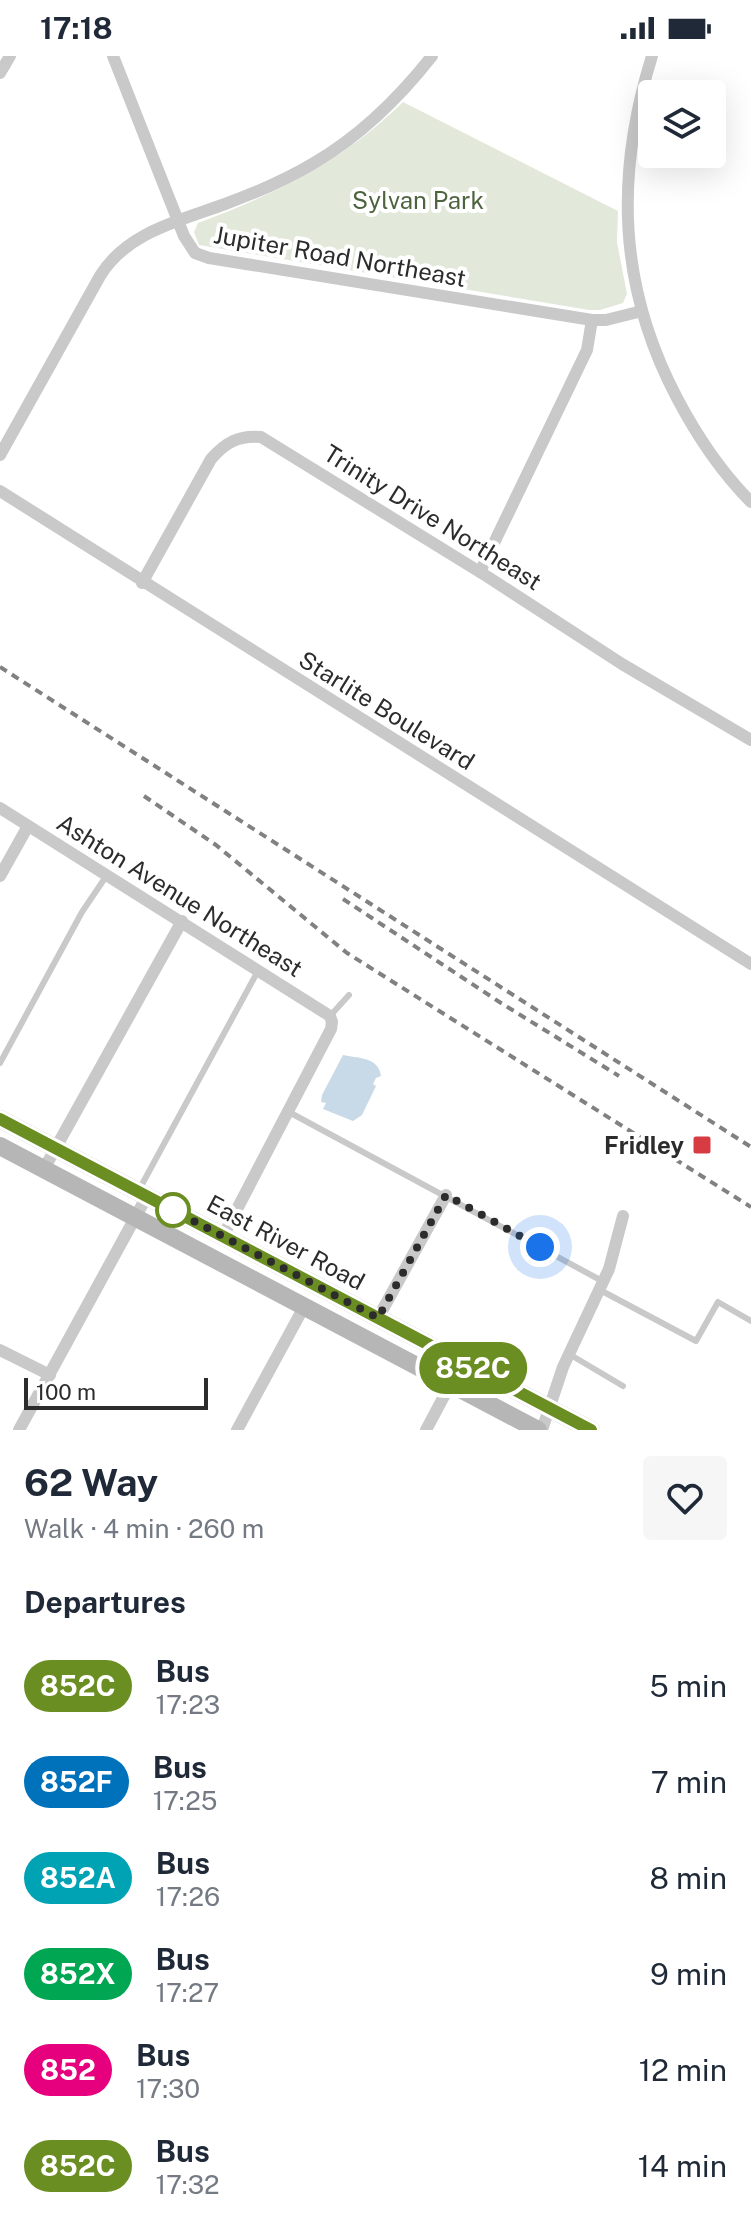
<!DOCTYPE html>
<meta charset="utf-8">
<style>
:root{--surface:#fff;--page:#f6f6f7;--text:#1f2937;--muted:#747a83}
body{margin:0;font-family:"Public Sans",sans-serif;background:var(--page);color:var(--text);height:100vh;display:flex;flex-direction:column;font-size:30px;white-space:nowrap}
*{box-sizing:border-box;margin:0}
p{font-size:26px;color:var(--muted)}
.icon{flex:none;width:44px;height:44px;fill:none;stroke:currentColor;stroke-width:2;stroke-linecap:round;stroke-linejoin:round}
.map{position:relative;height:1374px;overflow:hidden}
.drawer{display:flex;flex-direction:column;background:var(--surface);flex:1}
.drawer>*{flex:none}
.badge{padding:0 16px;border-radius:26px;font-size:28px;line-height:52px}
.controls{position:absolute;left:638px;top:24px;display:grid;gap:16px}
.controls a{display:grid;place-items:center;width:88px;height:88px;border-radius:8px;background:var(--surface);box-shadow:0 8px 32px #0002;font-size:40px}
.scale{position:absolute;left:24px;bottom:20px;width:184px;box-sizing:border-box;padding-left:8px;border:4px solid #2c2c2c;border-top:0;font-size:22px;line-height:28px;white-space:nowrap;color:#2c2c2c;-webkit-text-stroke:6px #fff;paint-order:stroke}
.you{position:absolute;width:40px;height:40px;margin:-20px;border:6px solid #fff;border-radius:50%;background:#1a73e8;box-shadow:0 0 0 12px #1a73e833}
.map>.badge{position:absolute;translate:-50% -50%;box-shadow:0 0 0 4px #fff}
h2{padding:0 24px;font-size:30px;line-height:72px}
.round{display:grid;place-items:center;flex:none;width:84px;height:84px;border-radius:8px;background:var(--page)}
.head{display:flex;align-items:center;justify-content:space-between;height:136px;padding:0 24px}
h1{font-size:38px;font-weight:700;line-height:60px}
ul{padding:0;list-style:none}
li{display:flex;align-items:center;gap:24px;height:96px;padding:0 24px}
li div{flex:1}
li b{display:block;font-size:30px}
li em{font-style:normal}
li .badge{min-width:88px;font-weight:700;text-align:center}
.status{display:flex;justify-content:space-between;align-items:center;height:56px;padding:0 40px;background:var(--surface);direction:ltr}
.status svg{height:22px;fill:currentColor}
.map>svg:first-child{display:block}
.green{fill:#e2e9da}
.water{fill:#c8dae7}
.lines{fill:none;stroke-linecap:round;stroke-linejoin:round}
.lane{stroke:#c9c9c9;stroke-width:6}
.street{stroke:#c9c9c9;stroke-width:12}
.secondary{stroke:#b6b6b6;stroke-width:18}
.rail{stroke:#818181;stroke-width:4;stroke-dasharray:8 6;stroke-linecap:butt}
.line-casing{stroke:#fff;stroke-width:18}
.line{stroke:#6b8e23;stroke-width:12}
.walk{stroke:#2c2c2c;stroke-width:8;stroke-dasharray:0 14.4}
.poi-dot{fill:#d63c42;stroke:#fff;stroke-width:3}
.stop-dot{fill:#fff;stroke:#6b8e23;stroke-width:4}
.labels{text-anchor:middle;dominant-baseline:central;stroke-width:8;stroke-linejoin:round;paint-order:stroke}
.park-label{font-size:24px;fill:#4e643e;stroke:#fff}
.street-label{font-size:24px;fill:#2c2c2c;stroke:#fff}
.poi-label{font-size:24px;font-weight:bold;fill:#2c2c2c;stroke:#fff;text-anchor:end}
</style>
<div class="status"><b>17:18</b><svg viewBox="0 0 49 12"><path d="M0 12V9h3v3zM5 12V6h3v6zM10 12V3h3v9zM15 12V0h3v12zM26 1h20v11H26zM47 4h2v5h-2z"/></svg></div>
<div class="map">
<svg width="751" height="1374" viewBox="0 0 751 1374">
<rect width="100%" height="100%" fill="#fff"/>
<!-- green -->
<path class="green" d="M403 46 618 155 617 186 627 238 623 247 600 254H589L199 189 194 176 198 167C279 136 339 108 403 46Z"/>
<!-- water -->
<path class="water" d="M343 999C357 1002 379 1001 381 1020L376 1022 373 1028 376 1030 362 1059 353 1065 323 1053 326 1047 321 1046 322 1039Z"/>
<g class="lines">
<!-- lane -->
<g class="lane">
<polyline points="330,960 349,939"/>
<polyline points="0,1007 82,856 107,819"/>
<polyline points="287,1055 604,1226"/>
<polyline points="140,1132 259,913"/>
<polyline points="600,1234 696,1285 718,1246 751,1265"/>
<polyline points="569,1298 623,1330"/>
</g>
<!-- street -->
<g class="street">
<polyline points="113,0 184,180 195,197 209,202 592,264 606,264 642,255"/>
<path d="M652 0C615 119 618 230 677 342 697 380 721 416 751 446"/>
<polyline points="0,17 10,0"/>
<path d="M0 399 100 220C127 176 179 165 225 148 255 137 286 124 314 107 360 80 399 42 432 0"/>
<polyline points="0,435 751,908"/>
<polyline points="480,516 587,294 592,264"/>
<path d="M142 527 211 403C226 386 239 379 261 381L488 521 622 608 751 684"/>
<polyline points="0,752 330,960 332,966 331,973 223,1180"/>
<polyline points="0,820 28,770"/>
<polyline points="44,1113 182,865"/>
<polyline points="378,1262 446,1139"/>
<polyline points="0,1294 50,1319"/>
<polyline points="19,1374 147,1140"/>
<polyline points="237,1374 305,1249"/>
<polyline points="426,1374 451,1327"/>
<polyline points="542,1374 563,1311 609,1213 623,1160"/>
</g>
<!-- secondary -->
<g class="secondary">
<polyline points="0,1063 591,1374"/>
<polyline points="0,1090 538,1374"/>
</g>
<!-- rail -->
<g class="rail">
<polyline points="0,611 751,1091"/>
<polyline points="144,740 216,789 347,897 751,1151"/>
<polyline points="343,843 501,947 619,1020"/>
</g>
</g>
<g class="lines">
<!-- line casing -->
<g class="line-casing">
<polyline id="line" points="0,1063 591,1374"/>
</g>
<!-- line -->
<use href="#line" class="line"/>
<!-- walk -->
<polyline class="walk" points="173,1154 171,1153 378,1262 446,1139 540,1191"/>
</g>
<!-- markers -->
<rect class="poi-dot" x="692" y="1079" width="20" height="20" rx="4"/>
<circle class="stop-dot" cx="173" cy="1154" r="16"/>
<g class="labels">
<!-- park labels -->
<g class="park-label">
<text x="418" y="144">Sylvan Park</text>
</g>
<!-- street labels -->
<g class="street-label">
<text transform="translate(340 200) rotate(10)">Jupiter Road Northeast</text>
<text transform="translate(433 461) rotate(32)">Trinity Drive Northeast</text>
<text transform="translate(387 654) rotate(32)">Starlite Boulevard</text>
<text transform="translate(180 839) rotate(32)">Ashton Avenue Northeast</text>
<text transform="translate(286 1186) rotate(28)">East River Road</text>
</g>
<!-- poi labels -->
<g class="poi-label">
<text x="684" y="1089">Fridley</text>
</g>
</g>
</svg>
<div class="controls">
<a><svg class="icon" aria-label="layers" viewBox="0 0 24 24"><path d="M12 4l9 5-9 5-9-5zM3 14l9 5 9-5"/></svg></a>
</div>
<div class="scale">100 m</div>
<div class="you" style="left:540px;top:1191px"></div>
<b class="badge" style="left:473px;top:1312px;background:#6b8e23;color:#fff">852C</b>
</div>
<section class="drawer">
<div class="head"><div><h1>62 Way</h1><p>Walk · 4 min · 260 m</p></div><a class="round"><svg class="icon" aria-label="heart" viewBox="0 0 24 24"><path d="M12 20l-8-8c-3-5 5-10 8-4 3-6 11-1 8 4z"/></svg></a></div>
<h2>Departures</h2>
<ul>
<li><span class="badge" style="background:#6b8e23;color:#fff">852C</span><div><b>Bus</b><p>17:23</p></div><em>5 min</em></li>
<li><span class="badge" style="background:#0072bc;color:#fff">852F</span><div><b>Bus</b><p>17:25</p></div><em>7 min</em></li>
<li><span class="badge" style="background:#00a3b4;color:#fff">852A</span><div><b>Bus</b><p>17:26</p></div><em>8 min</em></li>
<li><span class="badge" style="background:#00a651;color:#fff">852X</span><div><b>Bus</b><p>17:27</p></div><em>9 min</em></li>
<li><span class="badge" style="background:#e6007e;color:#fff">852</span><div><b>Bus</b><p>17:30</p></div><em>12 min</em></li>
<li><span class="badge" style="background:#6b8e23;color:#fff">852C</span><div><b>Bus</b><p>17:32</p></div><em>14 min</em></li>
</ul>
</section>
